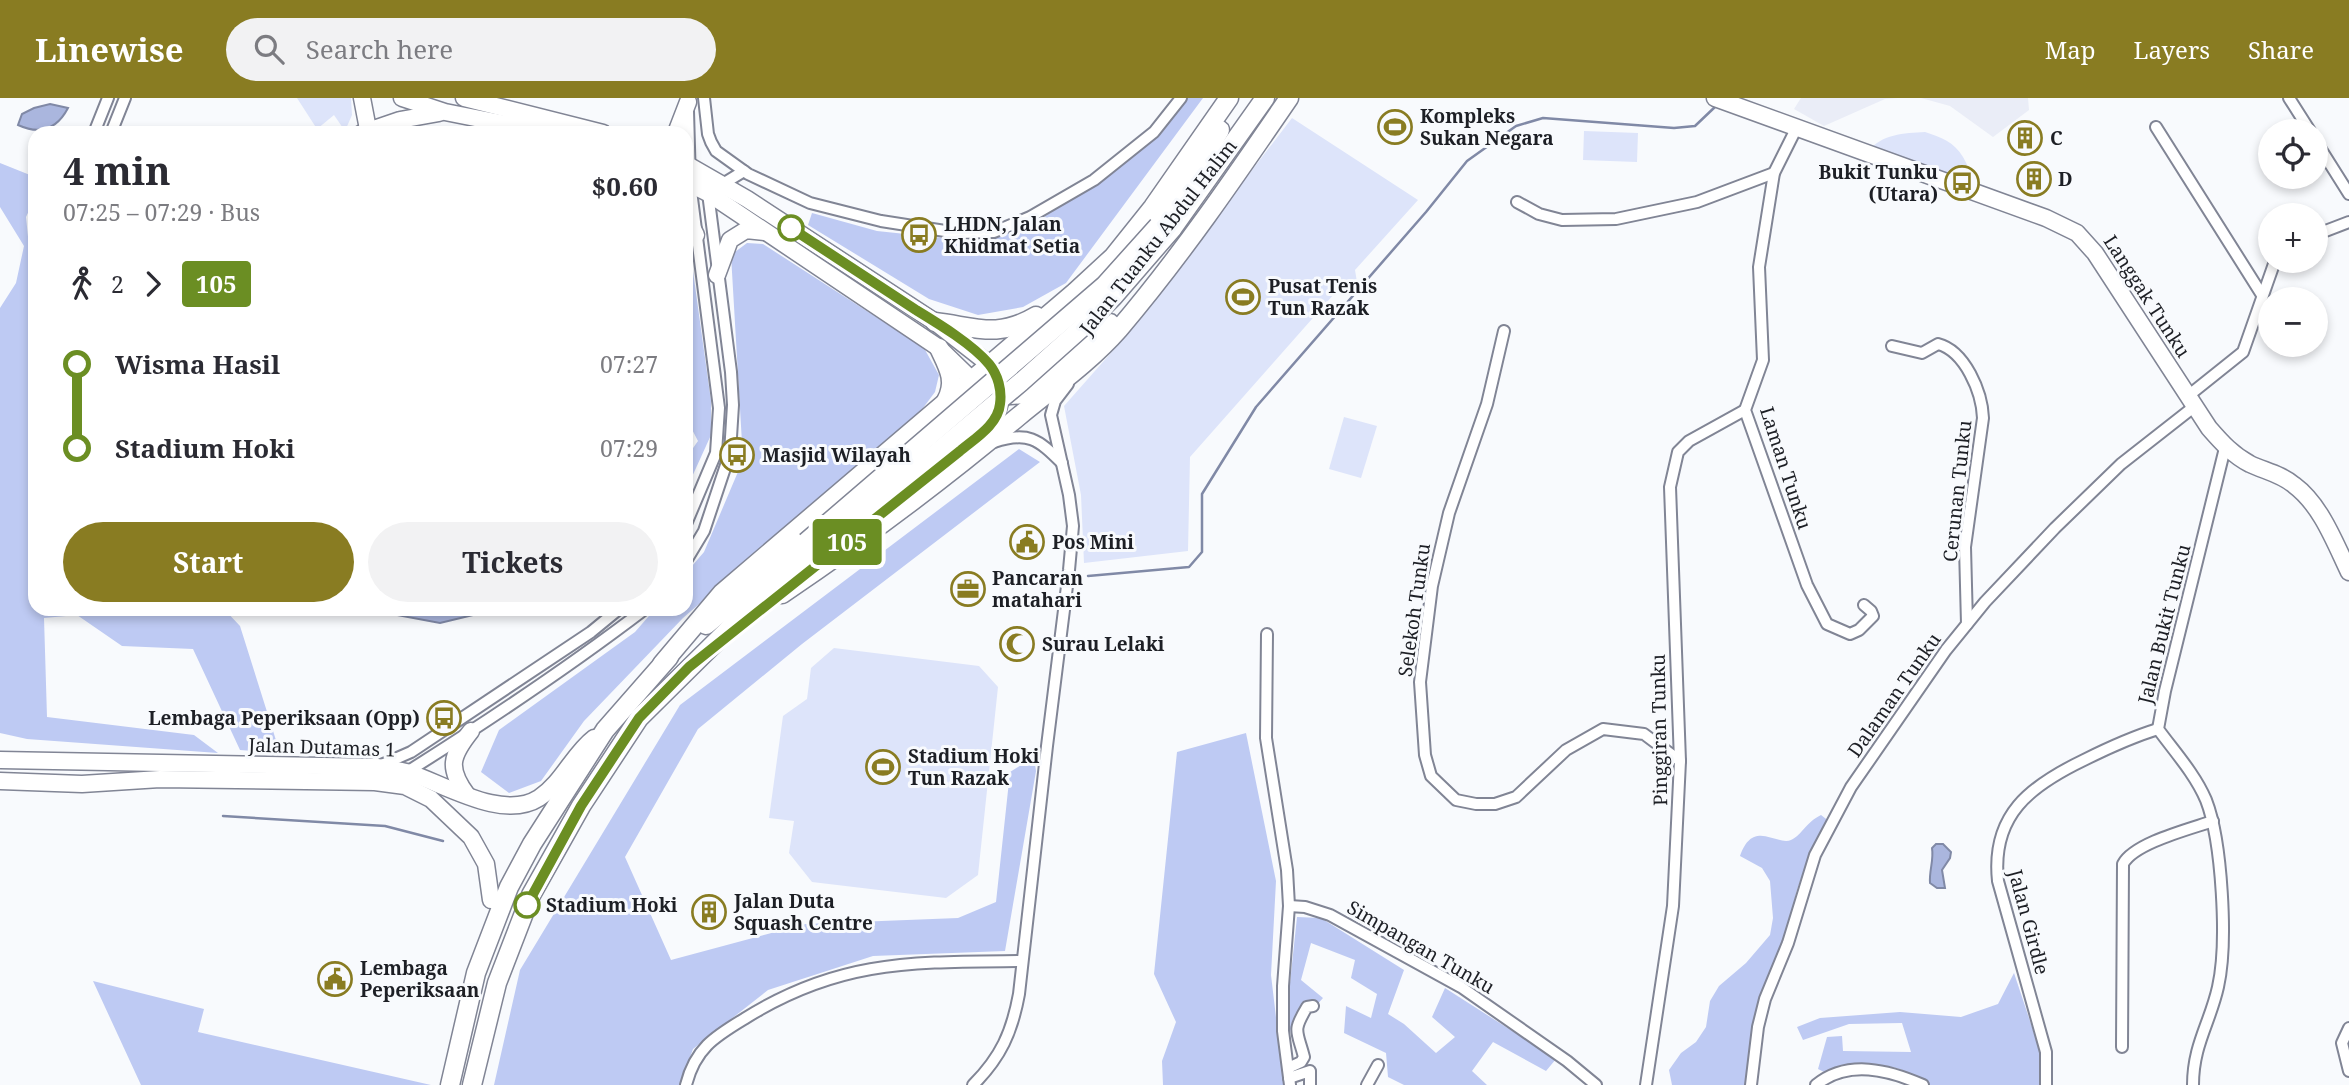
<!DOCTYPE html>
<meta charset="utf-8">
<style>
:root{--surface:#fff;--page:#f2f2f3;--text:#2b2b33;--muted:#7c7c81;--accent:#897c22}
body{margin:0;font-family:"Noto Serif",serif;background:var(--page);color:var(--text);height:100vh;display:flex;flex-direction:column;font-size:26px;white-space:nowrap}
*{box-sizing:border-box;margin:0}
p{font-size:23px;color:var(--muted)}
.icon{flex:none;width:38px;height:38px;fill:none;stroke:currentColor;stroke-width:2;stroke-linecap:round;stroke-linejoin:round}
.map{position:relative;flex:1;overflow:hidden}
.panel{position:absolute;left:28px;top:28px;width:665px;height:490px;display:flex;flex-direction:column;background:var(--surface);border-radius:21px;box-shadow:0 4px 10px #0003}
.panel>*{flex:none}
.badge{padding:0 14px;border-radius:5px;font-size:24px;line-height:46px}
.buttons{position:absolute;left:2258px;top:21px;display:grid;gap:14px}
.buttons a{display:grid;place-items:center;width:70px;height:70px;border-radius:50%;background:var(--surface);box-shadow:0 4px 10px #0003;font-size:35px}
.map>.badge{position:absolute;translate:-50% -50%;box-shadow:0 0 0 4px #fff}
.legs{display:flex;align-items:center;gap:10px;height:77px;padding:0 35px;font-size:23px}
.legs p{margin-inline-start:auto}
.overview{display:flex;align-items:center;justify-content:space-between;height:119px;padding:0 35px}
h1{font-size:38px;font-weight:700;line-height:52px}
.cta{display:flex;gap:14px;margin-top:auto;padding:14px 35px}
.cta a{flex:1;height:80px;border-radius:42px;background:var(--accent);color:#fff;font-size:28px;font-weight:700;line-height:80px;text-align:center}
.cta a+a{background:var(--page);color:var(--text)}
ul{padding:0 35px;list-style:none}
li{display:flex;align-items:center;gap:24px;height:84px;font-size:26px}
li i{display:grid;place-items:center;width:10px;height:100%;margin:0 9px;background:currentColor}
li i::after{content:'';width:18px;height:18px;margin:-9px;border:5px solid;border-radius:50%;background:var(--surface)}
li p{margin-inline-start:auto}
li:first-child i{background:linear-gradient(#0000 50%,currentColor 0)}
li:last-child i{background:linear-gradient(currentColor 50%,#0000 0)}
header{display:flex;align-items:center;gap:42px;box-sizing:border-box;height:98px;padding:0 35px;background:var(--accent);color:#fff}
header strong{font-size:33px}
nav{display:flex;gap:38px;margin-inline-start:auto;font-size:24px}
.search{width:490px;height:63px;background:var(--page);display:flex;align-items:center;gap:18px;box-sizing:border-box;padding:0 24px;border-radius:38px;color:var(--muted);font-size:26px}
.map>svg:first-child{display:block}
.built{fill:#eaedf7}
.green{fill:#dde4fa}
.forest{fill:#becaf3}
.water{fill:#aab6de;stroke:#8089a6;stroke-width:2}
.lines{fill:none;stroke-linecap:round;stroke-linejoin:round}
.stream{stroke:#8089a6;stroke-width:2.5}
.street-casing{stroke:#818595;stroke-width:14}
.secondary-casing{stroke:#818595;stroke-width:19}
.primary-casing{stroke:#818595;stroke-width:21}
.street{stroke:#fff;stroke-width:10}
.secondary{stroke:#fff;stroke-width:16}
.primary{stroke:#fff;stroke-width:18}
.primary-bridge-casing{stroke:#818595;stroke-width:21;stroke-linecap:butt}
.primary-bridge{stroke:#fff;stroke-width:18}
.line-1-casing{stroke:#fff;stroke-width:16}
.line-1{stroke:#6b8e23;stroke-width:10}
.stop-1-dot{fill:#fff;stroke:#6b8e23;stroke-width:3.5}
.labels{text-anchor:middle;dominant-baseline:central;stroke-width:6;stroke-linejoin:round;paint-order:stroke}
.poi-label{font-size:19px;font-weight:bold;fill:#1d1f25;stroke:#f8fafd;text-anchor:start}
.street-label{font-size:19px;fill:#1d1f25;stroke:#f8fafd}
.stop-label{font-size:19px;font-weight:bold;fill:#1d1f25;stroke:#f8fafd;text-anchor:start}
</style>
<header>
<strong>Linewise</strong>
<div class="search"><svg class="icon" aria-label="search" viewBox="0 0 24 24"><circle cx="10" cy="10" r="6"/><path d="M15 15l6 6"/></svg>Search here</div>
<nav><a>Map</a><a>Layers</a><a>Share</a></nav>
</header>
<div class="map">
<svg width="2349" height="987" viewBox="0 0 2349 987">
<rect width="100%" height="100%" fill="#f8fafd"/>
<!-- built -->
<g class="built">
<polygon points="1801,0 1898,0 1885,1 1824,28 1794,11"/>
<polygon points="1921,0 2028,0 2029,12 1993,39 1950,8"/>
</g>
<!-- green -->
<g class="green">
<polygon points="297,0 351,0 352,17 345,33 334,17 317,31"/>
<polygon points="1292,20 1418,102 1355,172 1357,184 1342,187 1190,359 1188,453 1084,465 1081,397 1064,308 1117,248"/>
<polygon points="1584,33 1638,35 1637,64 1583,62"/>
<path d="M1925 34C1941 39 1954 44 1963 59 1969 69 1970 77 1980 84L1977 90 1868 54C1881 36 1904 35 1925 34Z"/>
<polygon points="1344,319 1377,328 1361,380 1329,371"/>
<polygon points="834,550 979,568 998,589 978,777 946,800 812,784 789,755 794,723 769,720 783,618 807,601 811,570"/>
</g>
<!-- forest -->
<g class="forest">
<polygon points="1178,0 1203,0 1066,185 1023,209 978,217 929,201 808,127 812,115 877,133 982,144 1041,121 1129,62"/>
<polygon points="0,65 35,79 35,100 26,119 34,197 32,275 35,277 35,511 224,511 240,528 280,655 240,652 193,551 122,548 77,517 44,520 47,619 194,637 218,655 27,641 0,635 0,210 16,185 24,148 0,109"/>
<polygon points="747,145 763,146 924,250 939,277 935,294 920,314 683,520 584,623 541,683 509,695 481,674 499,632 635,534 655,511 686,511 686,475 704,454 743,362 731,157"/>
<polygon points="686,148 691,159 711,303 711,337 686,392 686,360 698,343 686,320"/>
<polygon points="1019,351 1040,364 802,546 698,631 625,759 671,862 805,826 958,820 996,804 1010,674 1034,659 1036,673 1005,853 873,858 768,892 693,951 680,987 494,987 520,872 680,607"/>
<polygon points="1246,635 1276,783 1271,877 1284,987 1163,987 1162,963 1176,924 1154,876 1177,654"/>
<path d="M1821 717 1830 724 1806 766 1797 792 1786 836 1757 910 1747 987H1672L1669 972 1681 955 1696 944 1706 929 1710 903 1719 888 1746 865 1770 837 1773 820 1770 783 1762 770 1740 758C1753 720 1776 748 1791 742 1802 737 1806 724 1821 717Z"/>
<polygon points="1297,819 1321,820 1404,872 1388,916 1404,926 1436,955 1455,939 1432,919 1445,890 1556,961 1546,973 1493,944 1472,973 1487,987 1404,987 1388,979 1386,955 1344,935 1346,908 1371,920 1377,896 1351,880 1355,862 1311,845 1301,882 1323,900 1291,936 1287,913"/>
<path d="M2014 875 2040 953 2041 987H1928C1897 962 1862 962 1826 975L1818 971 1827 939 1842 938 1843 953 1911 954 1902 925 1849 926 1803 942 1797 929 1820 920 1900 914 1961 919 1998 906Z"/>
<polygon points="93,883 204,911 198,934 431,987 141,987"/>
</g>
<!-- water -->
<g class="water">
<path d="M50 6 68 10C57 31 40 37 18 27L22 16 34 10Z"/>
<polygon points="365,511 498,511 440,525"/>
<path d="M1936 746H1943L1951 754 1950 760 1942 772 1945 790H1937L1930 785C1929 772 1934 763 1932 750Z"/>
</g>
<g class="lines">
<!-- stream -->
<g class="stream">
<polyline points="1088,478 1189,469 1202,454 1202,396 1256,309 1426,114 1467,63 1516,28 1543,20 1674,30 1695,28 1716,8"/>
<polyline points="223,718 385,728 443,743"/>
</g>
<!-- street casing -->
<g class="street-casing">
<g id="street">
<polyline points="704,0 708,36 711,44 716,53 748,76 810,105 881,123 958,135 994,134 1030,119 1094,82 1154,34 1181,0"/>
<polyline points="2289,0 2310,33"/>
<polyline points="2156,29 2262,197"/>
<polyline points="1796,31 1774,75 1759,169 1763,262 1745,312 1807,487 1827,526 1850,536 1859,532 1873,518 1871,513 1864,507"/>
<polyline points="94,35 108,0"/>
<polyline points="111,35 125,0"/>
<polyline points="2315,42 2349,96"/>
<polyline points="1517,104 1539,116 1562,122 1616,121 1697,104 1774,75"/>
<polyline points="2315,137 2349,124"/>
<polyline points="1504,233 1487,306 1449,415 1432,488 1420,584 1425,657 1431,678 1456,702 1476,706 1495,706 1516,699 1566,652 1603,631 1644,636 1680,663"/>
<path d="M1892 248 1922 255 1938 246C1965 253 1982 294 1983 320L1965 449 1967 526"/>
<polyline points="2188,298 2243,254 2275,163"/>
<path d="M994 344C1028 333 1038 341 1062 365"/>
<polyline points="686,426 716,355 719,310 690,85 688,13"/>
<polyline points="686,463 704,433 730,355 733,307 731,274 708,95 744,73"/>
<polyline points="1267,536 1266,640 1287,772 1289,808 1283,888 1283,933 1290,987"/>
<polyline points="379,668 411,654 591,534 619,511"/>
<path d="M407 676V674C488 623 569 569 645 511"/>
<polyline points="1289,808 1305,809 1330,817 1461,889 1567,963 1596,987"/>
<polyline points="2349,930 2342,945 2349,973"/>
<path d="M2122 949 2123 766C2134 745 2190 731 2213 723"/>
<path d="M1288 970 1301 964 1304 959C1297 932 1292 934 1307 909L1313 908"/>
<polyline points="1289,980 1310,973 1310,987"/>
<path d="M686 987C695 951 714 939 744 921 839 861 914 864 1022 863"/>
<path d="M973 987C1001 959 1012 934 1019 896L1047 648 1069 472 1073 428 1069 397 1051 317 1055 303 1068 286"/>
<polyline points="1367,987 1378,967"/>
<polyline points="1646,987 1673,808 1680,663 1670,389 1678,354 1689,343 1745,312"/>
<polyline points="1751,987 1758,929 1765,901 1788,845 1815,757 1851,689 1946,552 1985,504 2055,430 2121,366 2195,308"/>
<path d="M1816 987C1848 961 1889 972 1923 987"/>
<path d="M2046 987V954L1998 783C1991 717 2030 688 2084 662 2108 650 2132 639 2158 631"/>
<path d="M2193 987C2193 947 2210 925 2218 889 2228 845 2222 743 2206 702 2195 676 2174 653 2158 631L2165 593 2225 350"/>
</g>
</g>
<!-- secondary casing -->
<g class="secondary-casing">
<g id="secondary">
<polyline points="362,0 367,26"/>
<polyline points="402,0 445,14 551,35"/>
<polyline points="464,0 603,35"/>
<path d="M1715 0 2046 120 2077 135 2095 155 2209 330C2222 345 2233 357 2250 366 2265 373 2281 376 2294 387 2321 407 2335 445 2349 474"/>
<polyline points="362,35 400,22 439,15"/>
<polyline points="676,35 688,4"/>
<polyline points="686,66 747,101 935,224 990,267"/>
<polyline points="686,84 708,95 939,250 972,282"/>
<polyline points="686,117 696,137"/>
<polyline points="717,177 730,142 746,132 765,134"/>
<path d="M0 662 378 669C388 671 400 672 410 675 446 687 503 723 539 700 563 684 573 656 594 640"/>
<polyline points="0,683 82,686 160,681 375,684 405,688 431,701 471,739 486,766 491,802"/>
<path d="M467 697C447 670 451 658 471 633"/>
</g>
</g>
<!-- primary casing -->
<g class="primary-casing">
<g id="primary">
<polyline points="1184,92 1220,32"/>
<polyline points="1158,128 1190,85"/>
<polyline points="1172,131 1265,0"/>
<path d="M935 224C976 229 997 241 1036 218"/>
<path d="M939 250C948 269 957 283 946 303"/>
<polyline points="996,298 1026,296 1110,225"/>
<path d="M949 362C975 341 1000 328 1000 292"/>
<path d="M782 496C865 440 942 383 1019 318 1053 290 1090 264 1119 231 1181 158 1235 79 1289 0"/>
<polyline points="706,527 806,444"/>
<polyline points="662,566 722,495 1075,194 1113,159 1153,109 1229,0"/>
<polyline points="450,987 476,875 509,789 532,746 605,632 669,559"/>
<polyline points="472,987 497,885 531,797 581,708 639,620 741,519 817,455"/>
</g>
</g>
<!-- street -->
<use href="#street" class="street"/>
<!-- secondary -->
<use href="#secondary" class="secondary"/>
<!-- primary -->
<use href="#primary" class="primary"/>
<!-- primary-bridge casing -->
<g class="primary-bridge-casing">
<g id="primary-bridge">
<polyline points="806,444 1105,187 1158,128"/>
<polyline points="817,455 1021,284 1086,226 1113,199 1172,131"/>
</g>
</g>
<!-- primary-bridge -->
<use href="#primary-bridge" class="primary-bridge"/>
</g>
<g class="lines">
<!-- line-1 casing -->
<g class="line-1-casing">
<path id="line-1" d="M527 807 581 708 639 620 689 569 960 353C974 341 998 327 1000 306 1002 292 998 277 989 266 972 246 939 226 916 212 875 185 833 158 791 130"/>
</g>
<!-- line-1 -->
<use href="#line-1" class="line-1"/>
</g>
<!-- icons -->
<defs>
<g id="stadium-ring" transform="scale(1.75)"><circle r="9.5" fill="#f8fafd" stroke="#897c22" stroke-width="1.5"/><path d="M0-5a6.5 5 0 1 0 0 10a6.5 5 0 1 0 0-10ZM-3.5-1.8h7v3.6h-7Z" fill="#897c22"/></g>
<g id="building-ring" transform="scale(1.75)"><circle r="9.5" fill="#f8fafd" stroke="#897c22" stroke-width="1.5"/><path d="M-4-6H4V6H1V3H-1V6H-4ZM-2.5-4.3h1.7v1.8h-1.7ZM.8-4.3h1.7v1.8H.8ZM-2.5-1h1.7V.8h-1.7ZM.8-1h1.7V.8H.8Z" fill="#897c22"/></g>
<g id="bus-ring" transform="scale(1.75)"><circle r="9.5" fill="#f8fafd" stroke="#897c22" stroke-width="1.5"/><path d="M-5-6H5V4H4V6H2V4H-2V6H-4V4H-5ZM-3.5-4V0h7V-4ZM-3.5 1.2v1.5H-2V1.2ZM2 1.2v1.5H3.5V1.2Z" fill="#897c22"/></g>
<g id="civic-ring" transform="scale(1.75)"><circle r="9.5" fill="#f8fafd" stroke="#897c22" stroke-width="1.5"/><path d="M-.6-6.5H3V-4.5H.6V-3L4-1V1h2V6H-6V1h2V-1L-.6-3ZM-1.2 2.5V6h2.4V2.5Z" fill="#897c22"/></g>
<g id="office-ring" transform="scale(1.75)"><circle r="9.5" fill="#f8fafd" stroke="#897c22" stroke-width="1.5"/><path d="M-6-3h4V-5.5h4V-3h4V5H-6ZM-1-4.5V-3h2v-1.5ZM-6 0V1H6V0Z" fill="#897c22"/></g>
<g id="mosque-ring" transform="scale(1.75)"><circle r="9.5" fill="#f8fafd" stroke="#897c22" stroke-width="1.5"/><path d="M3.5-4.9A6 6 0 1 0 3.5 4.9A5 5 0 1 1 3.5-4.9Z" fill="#897c22"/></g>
</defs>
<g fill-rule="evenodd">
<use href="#stadium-ring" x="1395" y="29"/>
<use href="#building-ring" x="2025" y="40"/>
<use href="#building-ring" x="2034" y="81"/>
<use href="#bus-ring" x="1962" y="85"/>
<use href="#bus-ring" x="919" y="137"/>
<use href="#stadium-ring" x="1243" y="199"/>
<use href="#bus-ring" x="737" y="357"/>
<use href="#civic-ring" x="1027" y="444"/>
<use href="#office-ring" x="968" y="491"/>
<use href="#mosque-ring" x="1017" y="546"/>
<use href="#bus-ring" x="444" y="620"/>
<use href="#stadium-ring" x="883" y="669"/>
<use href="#building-ring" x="709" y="814"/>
<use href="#civic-ring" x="335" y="881"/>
</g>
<!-- markers -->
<g class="stop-1-dot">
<circle cx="791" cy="130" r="12"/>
<circle cx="527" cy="807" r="12"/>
</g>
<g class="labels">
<!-- poi labels -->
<g class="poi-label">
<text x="1420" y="18">Kompleks<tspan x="1420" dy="22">Sukan Negara</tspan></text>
<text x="2050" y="40">C</text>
<text x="1938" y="74" text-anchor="end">Bukit Tunku<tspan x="1938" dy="22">(Utara)</tspan></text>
<text x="2058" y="81">D</text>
<text x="944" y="126">LHDN, Jalan<tspan x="944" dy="22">Khidmat Setia</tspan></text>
<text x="1268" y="188">Pusat Tenis<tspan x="1268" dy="22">Tun Razak</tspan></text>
<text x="762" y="357">Masjid Wilayah</text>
<text x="1052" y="444">Pos Mini</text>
<text x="992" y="480">Pancaran<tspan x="992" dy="22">matahari</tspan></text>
<text x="1042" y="546">Surau Lelaki</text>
<text x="420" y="620" text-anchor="end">Lembaga Peperiksaan (Opp)</text>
<text x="908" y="658">Stadium Hoki<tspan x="908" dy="22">Tun Razak</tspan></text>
<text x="734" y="803">Jalan Duta<tspan x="734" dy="22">Squash Centre</tspan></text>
<text x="360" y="870">Lembaga<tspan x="360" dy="22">Peperiksaan</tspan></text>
</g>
<!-- street labels -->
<g class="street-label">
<text transform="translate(1158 139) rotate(-52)">Jalan Tuanku Abdul Halim</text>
<text transform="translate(2147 198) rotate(57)">Langgak Tunku</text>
<text transform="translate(1786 370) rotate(72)">Laman Tunku</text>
<text transform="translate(1957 393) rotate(-84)">Cerunan Tunku</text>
<text transform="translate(1414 512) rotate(-82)">Selekoh Tunku</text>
<text transform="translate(2164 526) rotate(-76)">Jalan Bukit Tunku</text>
<text transform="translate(1894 597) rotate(-55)">Dalaman Tunku</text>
<text transform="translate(1659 632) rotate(-91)">Pinggiran Tunku</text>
<text transform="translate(322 649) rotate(2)">Jalan Dutamas 1</text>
<text transform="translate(2029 824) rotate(75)">Jalan Girdle</text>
<text transform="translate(1421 849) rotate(30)">Simpangan Tunku</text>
</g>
<!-- stop labels -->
<g class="stop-label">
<text x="546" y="807">Stadium Hoki</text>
</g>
</g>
</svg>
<div class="buttons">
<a><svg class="icon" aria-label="locate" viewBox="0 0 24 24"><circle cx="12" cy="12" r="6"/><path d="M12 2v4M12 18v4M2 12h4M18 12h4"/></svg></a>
<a>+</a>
<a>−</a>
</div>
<b class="badge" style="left:847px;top:444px;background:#6b8e23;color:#fff">105</b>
<section class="panel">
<div class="overview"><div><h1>4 min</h1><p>07:25 – 07:29 · Bus</p></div><b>$0.60</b></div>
<div class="legs"><svg class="icon" aria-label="walk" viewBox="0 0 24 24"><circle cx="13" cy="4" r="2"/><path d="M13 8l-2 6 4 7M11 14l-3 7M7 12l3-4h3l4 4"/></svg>2<svg class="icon" aria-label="forward" viewBox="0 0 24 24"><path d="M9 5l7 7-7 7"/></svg><b class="badge" style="background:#6b8e23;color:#fff">105</b></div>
<ul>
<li><i style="color:#6b8e23"></i><b>Wisma Hasil</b><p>07:27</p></li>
<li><i style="color:#6b8e23"></i><b>Stadium Hoki</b><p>07:29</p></li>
</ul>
<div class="cta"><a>Start</a><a>Tickets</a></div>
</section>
</div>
